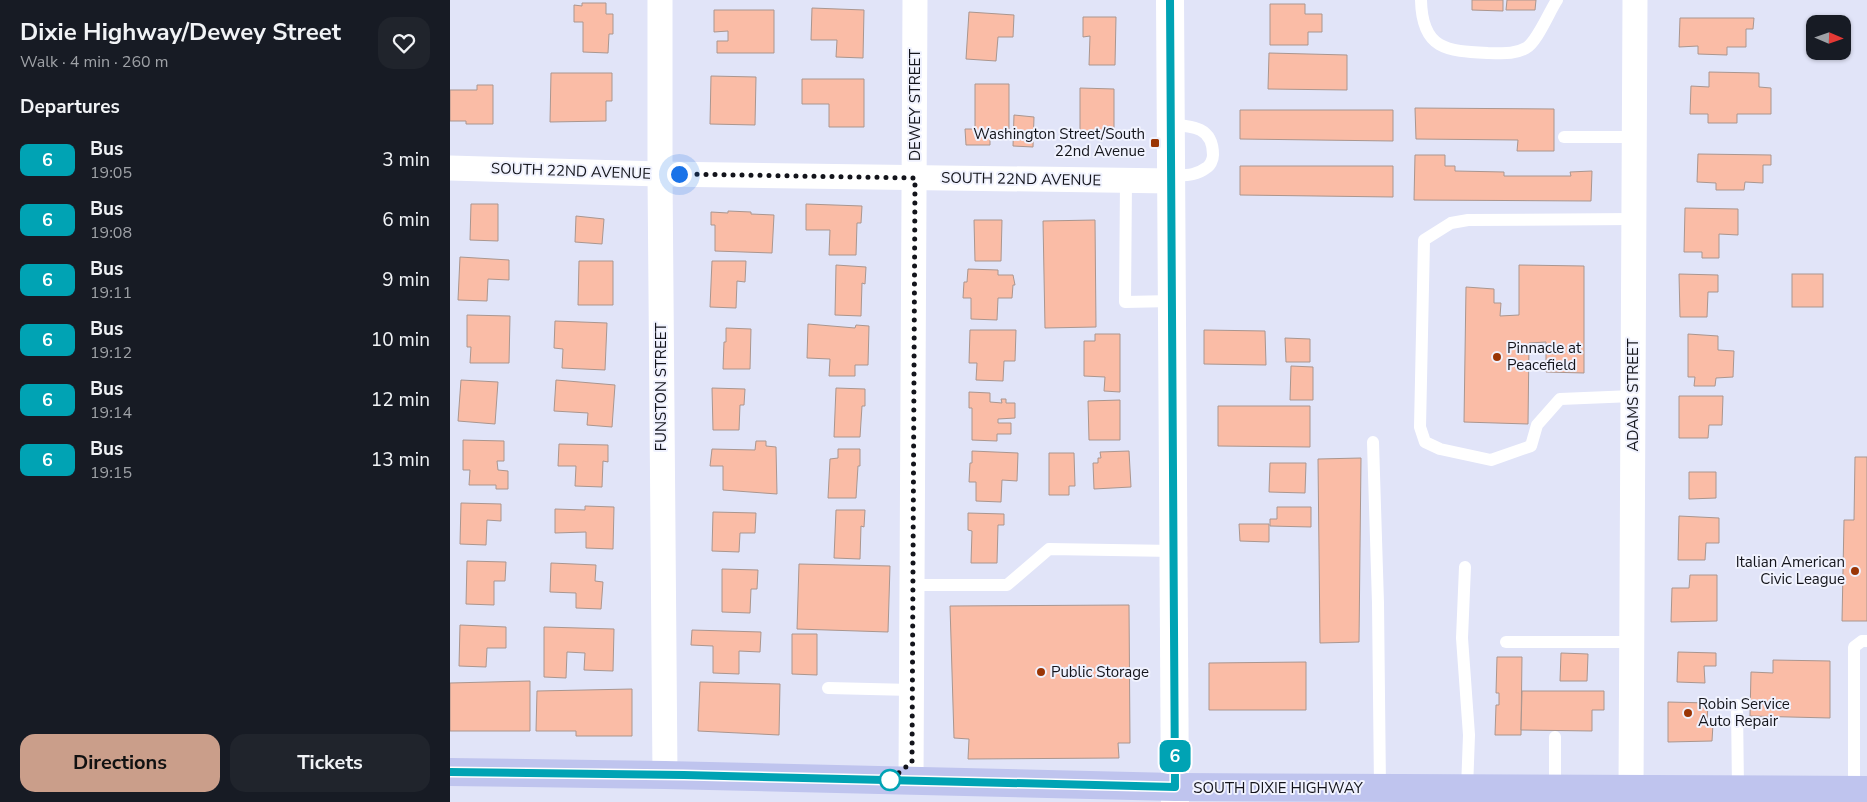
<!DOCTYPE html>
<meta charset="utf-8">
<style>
:root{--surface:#171b24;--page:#20242c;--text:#f1f3f6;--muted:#9ea1a6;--accent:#ca9e8a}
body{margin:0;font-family:"Nunito Sans",sans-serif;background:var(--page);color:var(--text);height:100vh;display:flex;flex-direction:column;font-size:19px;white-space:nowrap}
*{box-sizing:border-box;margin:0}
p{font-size:16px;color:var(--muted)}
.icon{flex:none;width:28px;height:28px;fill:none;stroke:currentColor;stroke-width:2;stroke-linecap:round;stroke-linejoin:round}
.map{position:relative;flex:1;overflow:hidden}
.details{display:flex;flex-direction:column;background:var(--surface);width:450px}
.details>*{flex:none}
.badge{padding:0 10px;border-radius:8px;font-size:18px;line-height:32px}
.needle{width:32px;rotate:92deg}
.controls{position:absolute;left:1356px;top:15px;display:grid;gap:10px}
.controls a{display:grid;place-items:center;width:45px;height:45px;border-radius:10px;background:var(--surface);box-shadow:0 1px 4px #0004;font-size:25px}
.you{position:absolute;width:25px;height:25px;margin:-12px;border:4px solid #fff;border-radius:50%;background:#1a73e8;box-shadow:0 0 0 8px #1a73e833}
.map>.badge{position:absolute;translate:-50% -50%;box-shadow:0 0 0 2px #fff}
h2{padding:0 20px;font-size:19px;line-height:45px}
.round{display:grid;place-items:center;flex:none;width:52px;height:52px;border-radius:15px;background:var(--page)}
.head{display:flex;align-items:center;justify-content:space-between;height:85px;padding:0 20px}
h1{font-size:24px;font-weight:700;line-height:38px}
.action{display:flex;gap:10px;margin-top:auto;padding:10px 20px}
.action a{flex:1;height:58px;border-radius:15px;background:var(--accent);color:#111;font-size:20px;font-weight:700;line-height:58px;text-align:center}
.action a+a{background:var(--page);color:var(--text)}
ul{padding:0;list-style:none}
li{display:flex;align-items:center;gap:15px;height:60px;padding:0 20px}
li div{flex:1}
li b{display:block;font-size:19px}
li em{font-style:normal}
li .badge{min-width:55px;font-weight:700;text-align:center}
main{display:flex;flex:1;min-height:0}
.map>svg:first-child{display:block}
.building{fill:#fabca6;stroke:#aa968f}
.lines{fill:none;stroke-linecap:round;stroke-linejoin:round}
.service{stroke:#fff;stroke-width:12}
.minor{stroke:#fff;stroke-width:25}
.tertiary{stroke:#fff;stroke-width:28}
.primary{stroke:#bfc4ee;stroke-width:28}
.line-casing{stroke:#fff;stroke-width:11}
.line{stroke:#00a3b4;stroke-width:8}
.walk{stroke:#13141b;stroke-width:5;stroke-dasharray:0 9}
.poi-dot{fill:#9a3505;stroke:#f0f2fe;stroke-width:2}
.stop-dot{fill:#fff;stroke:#00a3b4;stroke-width:2.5}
.labels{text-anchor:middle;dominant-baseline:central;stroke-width:4;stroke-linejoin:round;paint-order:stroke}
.street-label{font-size:15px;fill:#13141b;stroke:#f0f2fe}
.poi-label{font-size:15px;fill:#13141b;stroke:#f0f2fe;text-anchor:start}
</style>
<main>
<section class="details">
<div class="head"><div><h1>Dixie Highway/Dewey Street</h1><p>Walk · 4 min · 260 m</p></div><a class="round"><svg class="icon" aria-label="heart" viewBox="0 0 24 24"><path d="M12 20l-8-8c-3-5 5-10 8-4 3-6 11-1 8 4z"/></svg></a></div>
<h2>Departures</h2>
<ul>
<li><span class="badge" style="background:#00a3b4;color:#fff">6</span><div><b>Bus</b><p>19:05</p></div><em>3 min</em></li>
<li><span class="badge" style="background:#00a3b4;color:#fff">6</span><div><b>Bus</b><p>19:08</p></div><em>6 min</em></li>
<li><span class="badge" style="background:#00a3b4;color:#fff">6</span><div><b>Bus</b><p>19:11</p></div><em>9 min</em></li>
<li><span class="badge" style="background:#00a3b4;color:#fff">6</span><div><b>Bus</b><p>19:12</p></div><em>10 min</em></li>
<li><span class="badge" style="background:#00a3b4;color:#fff">6</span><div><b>Bus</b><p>19:14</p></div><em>12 min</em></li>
<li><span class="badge" style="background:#00a3b4;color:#fff">6</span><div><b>Bus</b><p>19:15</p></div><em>13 min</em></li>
</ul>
<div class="action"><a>Directions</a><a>Tickets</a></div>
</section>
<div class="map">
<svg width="1417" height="802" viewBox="0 0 1417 802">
<rect width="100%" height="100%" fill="#e1e4f8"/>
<!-- building -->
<g class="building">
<polygon points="1022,0 1053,0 1053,11 1022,10"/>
<polygon points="1057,0 1086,0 1085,10 1056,10"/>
<polygon points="132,3 156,3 156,14 163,14 163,34 159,34 158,53 133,52 133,22 124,22 124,5 132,6"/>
<polygon points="820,4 855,4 855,14 872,14 872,32 858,32 858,45 820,45"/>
<polygon points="362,8 414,10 413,58 386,57 387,40 361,40"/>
<polygon points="264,10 324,10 324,53 267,53 267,41 278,41 278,31 264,32"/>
<polygon points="519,12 564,15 563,37 548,37 546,61 516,59"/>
<polygon points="633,17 666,17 665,65 639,65 640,36 633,37"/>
<polygon points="1230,18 1304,18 1303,29 1296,29 1296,47 1277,47 1277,55 1248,54 1248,46 1229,47"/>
<polygon points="819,53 897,55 897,90 818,89"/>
<polygon points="1259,72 1309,73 1309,87 1321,88 1321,114 1287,114 1287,123 1258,123 1258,114 1240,114 1241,86 1259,87"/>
<polygon points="101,73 162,73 162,101 156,101 156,121 100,122"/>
<polygon points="261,76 306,77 305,125 260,124"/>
<polygon points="352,79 414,79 414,127 379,127 379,104 352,104"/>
<polygon points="525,84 559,84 559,131 540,131 540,145 516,145 515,129 525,129"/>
<polygon points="27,85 43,85 43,124 16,124 16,121 0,121 0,90 27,90"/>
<polygon points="630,88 664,89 664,135 630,135"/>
<polygon points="965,108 1104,109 1104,151 1067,151 1068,140 966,139"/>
<polygon points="790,110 943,110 943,141 790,139"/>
<polygon points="564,115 584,117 583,147 563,146"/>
<polygon points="1248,154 1321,155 1321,165 1313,165 1313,183 1295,182 1294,190 1266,190 1266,183 1247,182"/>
<polygon points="965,155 995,155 995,166 1005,166 1005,171 1054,172 1054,176 1121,176 1120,172 1142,171 1141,201 964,200"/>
<polygon points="790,166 943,166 943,197 790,195"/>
<polygon points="21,204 48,204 48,241 20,240"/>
<polygon points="356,204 412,206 411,223 407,223 406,255 379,255 380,230 356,230"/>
<polygon points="1235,208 1288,209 1288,235 1269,234 1269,258 1252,258 1252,252 1234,252"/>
<polygon points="278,211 301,212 301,214 324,215 322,253 265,251 265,225 261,225 261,212 278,213"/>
<polygon points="126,216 154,219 152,244 125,242"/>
<polygon points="524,220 552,220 551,261 525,261"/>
<polygon points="645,220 646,327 595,328 593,221"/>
<polygon points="10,257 59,260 59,280 38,279 37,301 8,300"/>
<polygon points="129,261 163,261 163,305 128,305"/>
<polygon points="262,261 296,261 295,282 287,281 286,308 260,307"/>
<polygon points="386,265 416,267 415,284 412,283 411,316 385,315"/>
<polygon points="1069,265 1134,266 1134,373 1096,372 1096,342 1079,343 1078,424 1014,422 1016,287 1044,289 1044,303 1051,303 1050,316 1069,315"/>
<polygon points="518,269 548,270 548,275 563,275 565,285 563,285 562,298 548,298 547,320 521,319 521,298 513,298 514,282 517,282"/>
<polygon points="1229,274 1268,275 1268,292 1258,292 1257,317 1230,317"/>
<rect x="1342" y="274" width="31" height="33"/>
<polygon points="17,315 60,316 59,363 20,363 21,347 17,347"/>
<polygon points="105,321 157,323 155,370 112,368 113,349 104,348"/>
<polygon points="358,324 405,328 406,325 419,326 418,365 405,365 405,376 379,376 380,359 357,358"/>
<polygon points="276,328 301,329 300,369 273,369 274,342 276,342"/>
<polygon points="520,330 566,330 565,361 554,361 553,381 526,380 527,363 519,363"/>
<polygon points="754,330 815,331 816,365 754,364"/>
<polygon points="645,334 670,334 670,392 654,391 655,377 634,376 634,341 645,341"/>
<polygon points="1238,334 1268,336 1268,350 1284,351 1283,377 1266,378 1265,386 1244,386 1245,377 1238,377"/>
<polygon points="835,338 860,339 860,362 836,362"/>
<polygon points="841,366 863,367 863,400 840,400"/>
<polygon points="11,380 48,382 45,424 8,421"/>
<polygon points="106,380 165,385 162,427 137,425 138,413 104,411"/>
<polygon points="262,388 295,389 294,405 290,405 289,430 263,430"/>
<polygon points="386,388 415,389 415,406 412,406 410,437 384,437"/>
<polygon points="519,392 540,393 540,402 552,403 551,399 556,399 556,403 565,403 565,418 548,419 548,423 561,423 561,434 547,434 547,441 522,440 522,408 519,408"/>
<polygon points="1229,396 1273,396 1272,425 1259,425 1258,438 1229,438"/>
<polygon points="670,400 670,440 639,440 638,401"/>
<polygon points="768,406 860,406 860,447 768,446"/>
<polygon points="13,440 54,441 54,461 47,461 48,470 58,471 58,489 46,489 46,485 19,485 20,470 13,470"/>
<polygon points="306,441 316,441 316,446 326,447 327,494 273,490 273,466 260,466 262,449 305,450"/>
<polygon points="109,444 158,445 158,462 153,461 152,487 125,486 126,466 108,466"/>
<polygon points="388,449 410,449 410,466 408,466 406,498 378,498 380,459 388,458"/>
<polygon points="522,451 568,453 567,481 552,480 551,502 526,501 526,482 519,482 520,463 522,463"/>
<polygon points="679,451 681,487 644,489 643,463 648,463 648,458 651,458 650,452"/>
<polygon points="599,453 624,453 625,486 619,486 619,495 599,495"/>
<polygon points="1405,457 1417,457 1417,621 1392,621 1394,520 1404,520"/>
<polygon points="911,458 909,642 870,643 868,459"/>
<polygon points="820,463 856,463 855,493 819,492"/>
<polygon points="1239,472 1266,472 1266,498 1239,499"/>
<polygon points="11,503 51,504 51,521 37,520 36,545 10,544"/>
<polygon points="135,506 164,507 163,549 136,548 136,532 105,533 105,509 135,510"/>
<polygon points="827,507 861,507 861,527 820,526 820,519 827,519"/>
<polygon points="386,510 415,510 414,527 411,526 410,559 384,558"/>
<polygon points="263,512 306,513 305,533 290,533 289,552 262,551"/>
<polygon points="518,513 554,514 554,525 548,525 547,563 521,563 522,531 518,530"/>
<polygon points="1229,516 1269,518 1269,543 1256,543 1255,560 1228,560"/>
<polygon points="789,524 819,524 819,542 790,541"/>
<polygon points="17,561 56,562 55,581 44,581 44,605 16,604"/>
<polygon points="101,563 146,565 145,581 153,582 151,609 126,608 126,593 100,592"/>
<polygon points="349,564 440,566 438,632 347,629"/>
<polygon points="272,569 308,570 307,589 301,589 300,613 272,612"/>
<polygon points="1240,575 1267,575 1267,621 1221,622 1222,588 1239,588"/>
<polygon points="679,605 680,743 668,743 669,758 518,759 519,739 504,738 500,606"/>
<polygon points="10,625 56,627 56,648 37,648 36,667 9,666"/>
<polygon points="94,627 164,629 163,671 134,670 135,653 117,652 116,678 94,677"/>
<polygon points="242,630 311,632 310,652 289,651 289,674 263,673 263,646 241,645"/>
<polygon points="342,634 367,634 367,675 342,674"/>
<polygon points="1228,652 1266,653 1266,666 1254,666 1255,683 1227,682"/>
<polygon points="1111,653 1138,654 1137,681 1110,681"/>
<polygon points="1047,657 1072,657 1071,735 1045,735 1046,705 1049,705 1049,693 1046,693"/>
<polygon points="1323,660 1380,661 1380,718 1300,716 1301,672 1323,673"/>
<polygon points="856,662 856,710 759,710 759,663"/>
<polygon points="80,681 80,731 0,731 0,683"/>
<polygon points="250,682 330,684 329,735 248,731"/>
<polygon points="182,689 182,736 126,736 126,731 86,731 87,691"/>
<polygon points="1072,691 1154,691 1154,710 1142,710 1142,731 1071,730"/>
<polygon points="1218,702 1258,703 1257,723 1263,724 1262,741 1218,742"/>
</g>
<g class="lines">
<!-- service -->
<g class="service">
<path d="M971 0C972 50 997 51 1038 53 1051 53 1064 55 1076 48 1087 42 1099 12 1107 0"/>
<path d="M721 125C743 126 763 127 763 155 763 160 760 166 756 168 746 176 733 175 722 176"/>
<polyline points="1114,137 1184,137"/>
<polyline points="676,181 675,302 722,301"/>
<polyline points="1183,396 1110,399 1087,425 1081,446 1041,460 990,449 975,442 970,427 974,240 1001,223 1018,220 1184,219"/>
<polyline points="923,442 928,603 930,788"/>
<polyline points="1015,567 1012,638 1019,735 1017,789"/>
<polyline points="463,585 557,585 599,549 724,551"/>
<polyline points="1056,642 1182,642"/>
<polyline points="378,688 462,690"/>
<polyline points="1287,705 1288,790"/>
<polyline points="1105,789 1105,737"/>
<polyline points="1404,790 1404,647 1412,641 1417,641"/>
</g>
<!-- minor -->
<g class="minor">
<polyline points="210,0 210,174 215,775"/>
<polyline points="0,168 210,174 722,181"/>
<polyline points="461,780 465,0"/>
<polyline points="1181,789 1185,0"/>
</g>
<!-- tertiary -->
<polyline class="tertiary" points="720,0 725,802"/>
<!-- primary -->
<polyline class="primary" points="0,772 215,775 725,787 1417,790"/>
</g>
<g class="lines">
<!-- line casing -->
<g class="line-casing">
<polyline id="line" points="0,772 234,775 725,787 720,0"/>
</g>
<!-- line -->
<use href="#line" class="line"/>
<!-- walk -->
<polyline class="walk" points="229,174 465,178 462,762 440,780"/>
</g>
<!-- markers -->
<g class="poi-dot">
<rect x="700" y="138" width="10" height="10" rx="2.5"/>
<circle cx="1047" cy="357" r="5"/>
<circle cx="1405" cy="571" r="5"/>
<circle cx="591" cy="672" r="5"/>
<circle cx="1238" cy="713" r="5"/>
</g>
<circle class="stop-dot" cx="440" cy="780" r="10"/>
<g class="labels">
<!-- street labels -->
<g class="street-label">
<text transform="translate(465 105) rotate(-90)">DEWEY STREET</text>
<text transform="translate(121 171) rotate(2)">SOUTH 22ND AVENUE</text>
<text transform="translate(571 179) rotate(1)">SOUTH 22ND AVENUE</text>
<text transform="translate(211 387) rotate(-90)">FUNSTON STREET</text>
<text transform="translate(1183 395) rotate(-90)">ADAMS STREET</text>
<text x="828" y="788">SOUTH DIXIE HIGHWAY</text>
</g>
<!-- poi labels -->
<g class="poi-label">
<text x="695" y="134" text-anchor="end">Washington Street/South<tspan x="695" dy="17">22nd Avenue</tspan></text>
<text x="1057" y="348">Pinnacle at<tspan x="1057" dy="17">Peacefield</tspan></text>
<text x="1395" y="562" text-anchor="end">Italian American<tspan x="1395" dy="17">Civic League</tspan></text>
<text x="601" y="672">Public Storage</text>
<text x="1248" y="704">Robin Service<tspan x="1248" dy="17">Auto Repair</tspan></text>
</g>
</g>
</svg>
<div class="controls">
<a><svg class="needle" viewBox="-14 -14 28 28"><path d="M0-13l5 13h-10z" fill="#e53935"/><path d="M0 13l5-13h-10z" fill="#9ea1a6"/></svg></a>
</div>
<div class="you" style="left:229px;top:174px"></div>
<b class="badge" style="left:725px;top:756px;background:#00a3b4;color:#fff">6</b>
</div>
</main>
